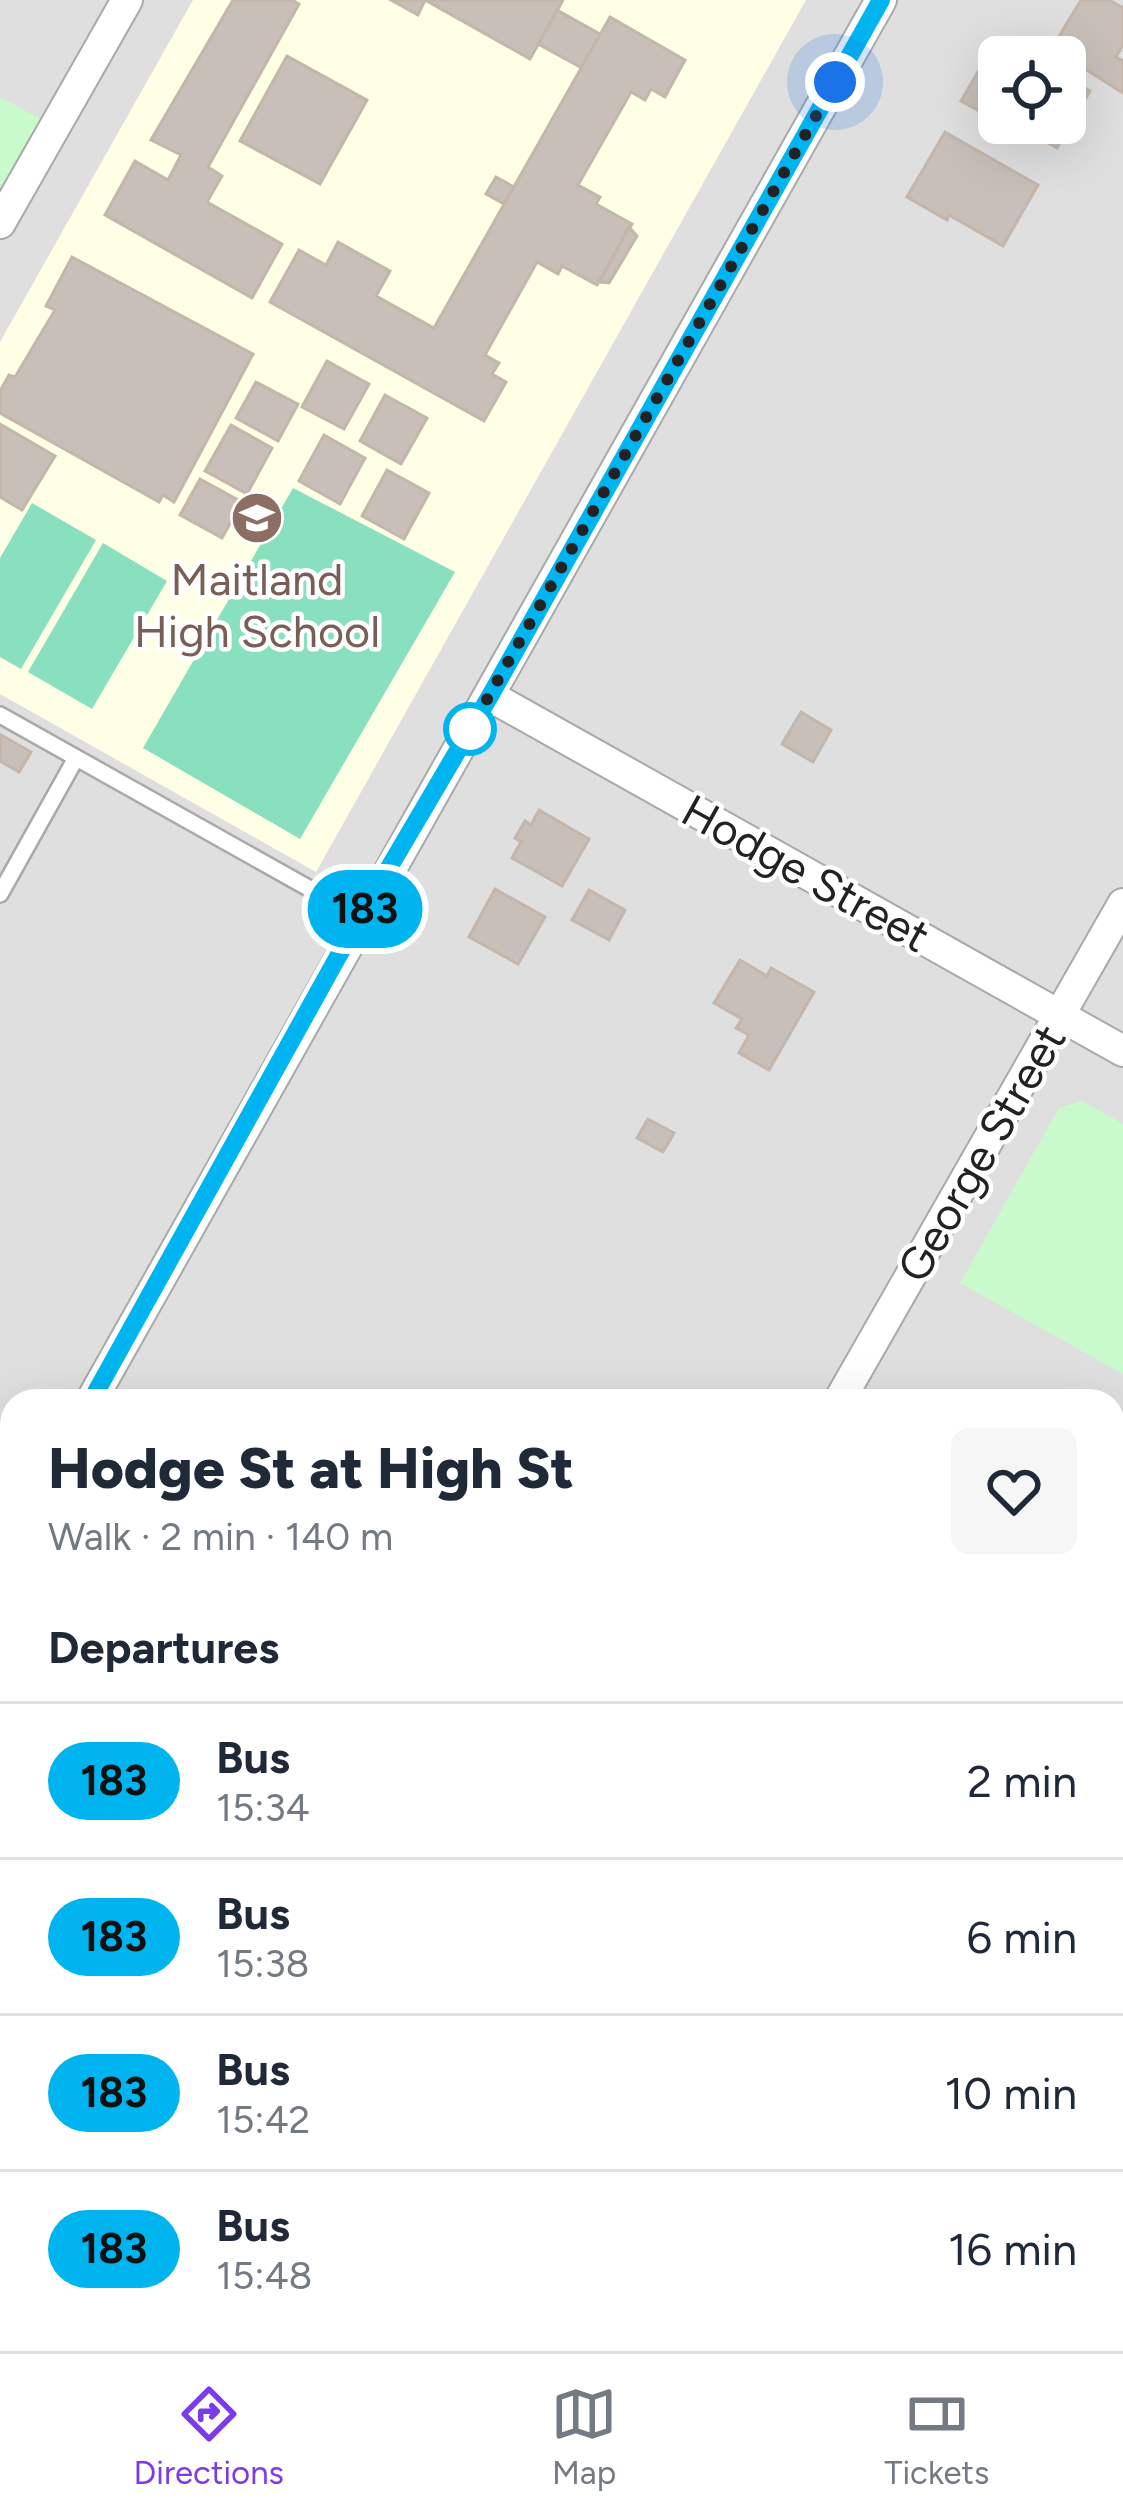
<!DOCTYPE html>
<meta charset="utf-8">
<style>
:root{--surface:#fff;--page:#f6f6f7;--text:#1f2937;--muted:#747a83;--line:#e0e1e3;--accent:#7c3aed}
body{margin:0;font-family:Figtree,sans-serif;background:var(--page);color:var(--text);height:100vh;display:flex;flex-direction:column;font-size:45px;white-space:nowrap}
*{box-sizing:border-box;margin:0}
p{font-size:39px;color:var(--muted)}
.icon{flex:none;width:66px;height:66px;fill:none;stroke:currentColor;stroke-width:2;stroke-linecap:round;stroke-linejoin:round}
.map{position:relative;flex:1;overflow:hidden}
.side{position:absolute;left:0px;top:1389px;width:1125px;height:963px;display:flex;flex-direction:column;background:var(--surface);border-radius:36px 36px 0 0;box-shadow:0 12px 48px #0002}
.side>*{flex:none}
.badge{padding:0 24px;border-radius:39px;font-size:42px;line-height:78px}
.buttons{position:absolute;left:978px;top:36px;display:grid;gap:24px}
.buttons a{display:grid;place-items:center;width:108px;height:108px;border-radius:18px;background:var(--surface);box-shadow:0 12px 48px #0002;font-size:60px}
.you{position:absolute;width:60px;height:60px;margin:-30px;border:9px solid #fff;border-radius:50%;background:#1a73e8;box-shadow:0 0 0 18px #1a73e833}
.map>.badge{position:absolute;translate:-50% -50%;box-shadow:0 0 0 6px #fff}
h2{padding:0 48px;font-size:45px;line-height:108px}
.round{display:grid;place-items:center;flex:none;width:126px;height:126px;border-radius:18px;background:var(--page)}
.overview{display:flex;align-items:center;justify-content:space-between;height:204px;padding:0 48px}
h1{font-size:57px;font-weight:800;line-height:90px}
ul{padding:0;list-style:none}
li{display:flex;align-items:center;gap:36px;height:156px;padding:0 48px;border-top:3px solid var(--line)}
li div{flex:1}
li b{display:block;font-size:45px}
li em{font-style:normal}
li .badge{min-width:132px;font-weight:700;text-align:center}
.menu{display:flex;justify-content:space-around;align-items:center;height:168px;border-top:3px solid var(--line);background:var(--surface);font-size:33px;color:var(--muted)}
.menu a{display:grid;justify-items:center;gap:6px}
.menu .active{color:var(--accent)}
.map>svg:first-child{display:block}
.residential{fill:#e0dfdf;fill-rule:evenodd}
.education{fill:#ffffe5}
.park{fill:#c8facc}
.pitch{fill:#88e0be}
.building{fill:#c7bfb8;stroke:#c4b6ab;stroke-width:3}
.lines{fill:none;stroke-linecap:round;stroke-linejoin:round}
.service-casing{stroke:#a9a9a9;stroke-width:20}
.minor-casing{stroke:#a9a9a9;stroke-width:34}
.tertiary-casing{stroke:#a9a9a9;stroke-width:44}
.service{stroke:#fff;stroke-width:15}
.minor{stroke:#fff;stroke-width:30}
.tertiary{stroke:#fff;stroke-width:39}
.line-casing{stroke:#fff;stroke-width:27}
.line{stroke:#00b5ef;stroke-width:18}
.walk{stroke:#222;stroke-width:12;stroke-dasharray:0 21.6}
.stop-dot{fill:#fff;stroke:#00b5ef;stroke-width:6}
.labels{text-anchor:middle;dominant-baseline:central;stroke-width:9;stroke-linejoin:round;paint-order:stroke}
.education-label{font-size:45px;fill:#785e54;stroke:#fff}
.street-label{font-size:45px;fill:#222;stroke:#fff}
</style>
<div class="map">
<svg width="1123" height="2351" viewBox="0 0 1123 2351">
<rect width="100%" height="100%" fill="#f2efe9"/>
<!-- residential -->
<path class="residential" d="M0 0H1123V1909L1113 1927V1401H12V2340H881L875 2351H0ZM999 57H1065V123H999Z"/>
<!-- education -->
<polygon class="education" points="193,0 806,0 316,872 0,694 0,342"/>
<!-- park -->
<g class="park">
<polygon points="0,97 44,121 0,200"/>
<polygon points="1082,1101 1123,1124 1123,1374 960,1283 1059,1108"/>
<polygon points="1123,2138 1123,2351 998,2351 1004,2340 1113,2340 1113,2155"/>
</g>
<!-- pitch -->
<g class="pitch">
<polygon points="293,488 455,572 300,839 143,748"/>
<polygon points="32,503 96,540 21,669 0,657 0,558"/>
<polygon points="103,543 167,581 92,709 28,672"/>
</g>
<!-- building -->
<g class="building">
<polygon points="233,0 292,0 299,4 208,167 222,176 207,202 282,244 252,298 105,215 135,161 168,180 181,155 151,140"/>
<polygon points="391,0 563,0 530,59 425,0 418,15"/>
<polygon points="1081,0 1109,0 1123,8 1123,45 1116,57 1123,61 1123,93 1052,48"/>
<polygon points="557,10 600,34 582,68 538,44"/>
<polygon points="610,17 685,60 665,97 651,89 645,100 631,92 578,185 600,197 596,204 632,224 597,285 562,266 558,274 537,262 485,355 499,363 492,374 506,382 484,421 270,302 299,250 326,265 338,242 390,271 376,296 434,328"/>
<polygon points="287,56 367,100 320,184 240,141"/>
<polygon points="985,60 996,66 999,60 999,122 961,101"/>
<polygon points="1065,76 1090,91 1057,148 1027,131 1032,123 1065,123"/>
<polygon points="945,132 1038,185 1003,246 949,215 947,220 907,197"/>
<polygon points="496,177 514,187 504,204 486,194"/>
<polygon points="629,227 637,236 609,283 599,282"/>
<polygon points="72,257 253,354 174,502 163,495 159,502 0,413 0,391 9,375 15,377 55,310 46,306"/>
<polygon points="327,361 369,384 344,429 302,407"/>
<polygon points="256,382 298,404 278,441 236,418"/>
<polygon points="385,395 427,418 401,464 360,441"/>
<polygon points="0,424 55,456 22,510 0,497"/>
<polygon points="231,425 272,448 247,494 205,471"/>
<polygon points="324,435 365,458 340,504 299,481"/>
<polygon points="387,470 429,493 404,539 362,516"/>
<polygon points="200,479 242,502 222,538 180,515"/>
<polygon points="801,712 831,730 813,762 782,744"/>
<polygon points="1,735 31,752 19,772 0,761"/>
<polygon points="539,810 589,839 562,886 512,858 521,842 515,838 525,821 531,825"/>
<polygon points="495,889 545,917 518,964 469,937"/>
<polygon points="589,890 625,910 609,940 572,920"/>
<polygon points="740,960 767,976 771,968 814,992 769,1070 739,1053 749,1035 736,1028 742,1019 714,1003"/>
<polygon points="648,1119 674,1133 663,1152 637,1138"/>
</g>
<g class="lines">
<!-- service casing -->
<g class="service-casing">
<g id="service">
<polyline points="0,715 360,917"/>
<polyline points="0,894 76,758"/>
</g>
</g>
<!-- minor casing -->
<g class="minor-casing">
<g id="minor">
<polyline points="0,223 127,0"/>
<polyline points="490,696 1123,1051"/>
<path d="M91 1401C352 932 618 467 881 0"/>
<polyline points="839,1401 1123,904"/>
<polyline points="0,1566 12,1544"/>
<polyline points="0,1811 12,1818"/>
<polyline points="0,2346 12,2325"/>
</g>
</g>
<!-- tertiary casing -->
<g class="tertiary-casing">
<g id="tertiary">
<polyline points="1113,2050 1123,2033"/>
<polyline points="940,2351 946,2340"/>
</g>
</g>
<!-- service -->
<use href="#service" class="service"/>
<!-- minor -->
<use href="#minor" class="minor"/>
<!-- tertiary -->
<use href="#tertiary" class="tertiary"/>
</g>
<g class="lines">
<!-- line casing -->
<g class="line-casing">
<polyline id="line" points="91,1401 360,917 490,696 881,0"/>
</g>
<!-- line -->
<use href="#line" class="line"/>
<!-- walk -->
<polyline class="walk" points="470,729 468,733 835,82"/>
</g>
<!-- icons -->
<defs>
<g id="school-disc" transform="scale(2.7)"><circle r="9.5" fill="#8d6e63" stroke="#fff"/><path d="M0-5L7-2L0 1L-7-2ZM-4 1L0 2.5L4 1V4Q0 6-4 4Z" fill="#fff"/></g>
</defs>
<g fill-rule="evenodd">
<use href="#school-disc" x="257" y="518"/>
</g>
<!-- markers -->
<circle class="stop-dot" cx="470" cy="729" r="24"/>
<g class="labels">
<!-- education labels -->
<g class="education-label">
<text x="257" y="579">Maitland<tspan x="257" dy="52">High School</tspan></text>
</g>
<!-- street labels -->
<g class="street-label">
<text transform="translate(806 873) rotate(29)">Hodge Street</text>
<text transform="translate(981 1153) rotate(-60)">George Street</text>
</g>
</g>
</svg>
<div class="buttons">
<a><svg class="icon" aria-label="locate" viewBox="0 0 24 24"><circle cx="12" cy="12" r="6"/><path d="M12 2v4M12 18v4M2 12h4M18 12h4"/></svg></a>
</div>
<div class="you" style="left:835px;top:82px"></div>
<b class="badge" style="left:365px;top:909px;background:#00b5ef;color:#111">183</b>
<section class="side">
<div class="overview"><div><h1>Hodge St at High St</h1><p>Walk · 2 min · 140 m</p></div><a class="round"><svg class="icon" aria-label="heart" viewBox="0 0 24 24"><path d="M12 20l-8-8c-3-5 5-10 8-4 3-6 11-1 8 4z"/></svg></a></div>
<h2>Departures</h2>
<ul>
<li><span class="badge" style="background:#00b5ef;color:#111">183</span><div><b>Bus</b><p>15:34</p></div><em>2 min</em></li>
<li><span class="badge" style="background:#00b5ef;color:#111">183</span><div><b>Bus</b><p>15:38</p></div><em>6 min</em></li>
<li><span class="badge" style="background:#00b5ef;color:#111">183</span><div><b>Bus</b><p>15:42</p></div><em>10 min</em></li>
<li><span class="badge" style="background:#00b5ef;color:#111">183</span><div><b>Bus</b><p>15:48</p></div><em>16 min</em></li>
</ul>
</section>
</div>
<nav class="menu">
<a class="active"><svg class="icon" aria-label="directions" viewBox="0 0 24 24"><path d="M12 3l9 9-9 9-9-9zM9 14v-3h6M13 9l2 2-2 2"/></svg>Directions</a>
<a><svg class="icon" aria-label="map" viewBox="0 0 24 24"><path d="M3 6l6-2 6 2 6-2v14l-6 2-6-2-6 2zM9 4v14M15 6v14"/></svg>Map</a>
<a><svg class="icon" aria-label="tickets" viewBox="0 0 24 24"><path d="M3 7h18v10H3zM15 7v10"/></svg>Tickets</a>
</nav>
